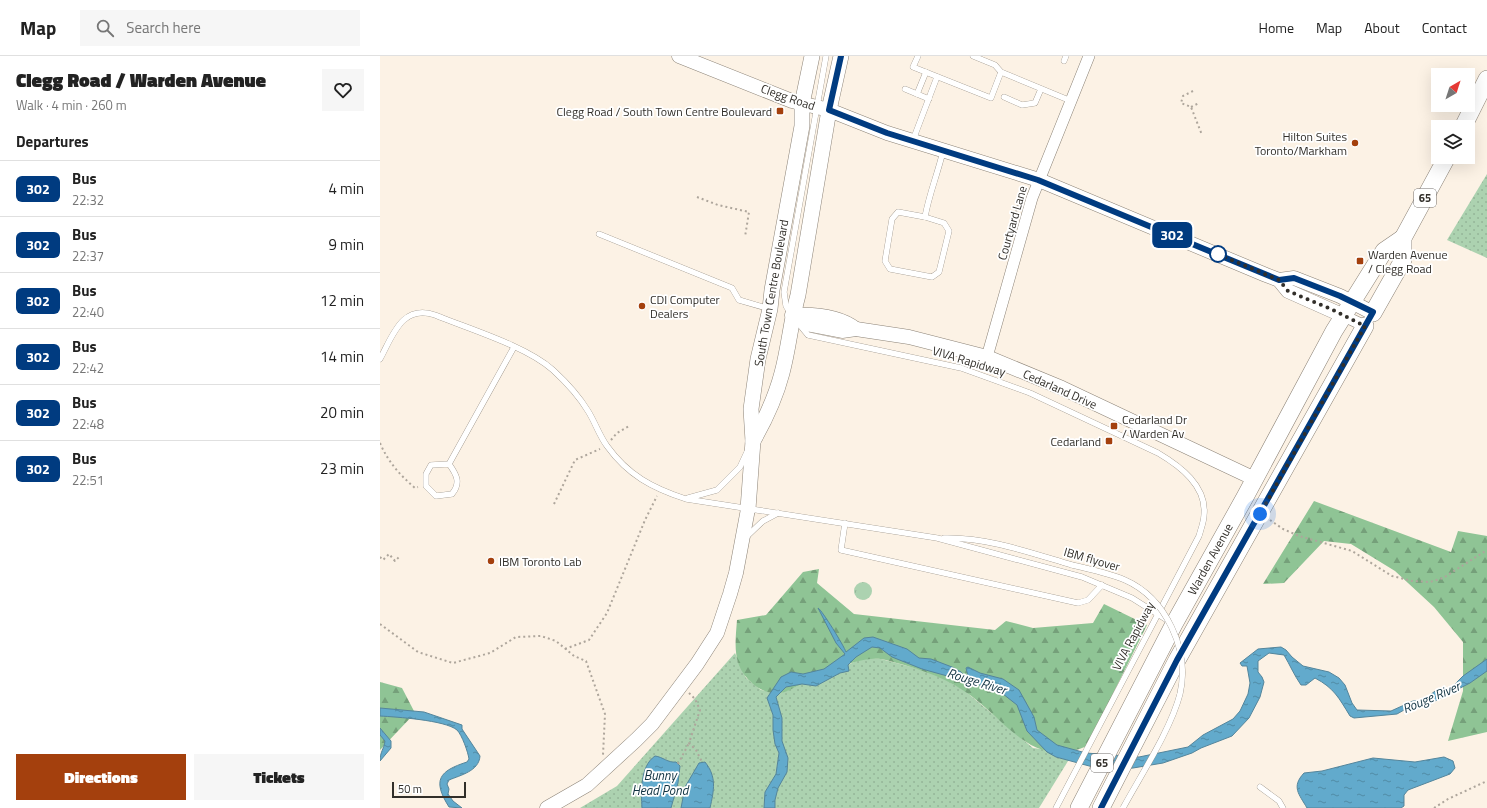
<!DOCTYPE html>
<meta charset="utf-8">
<style>
:root{--surface:#fff;--page:#f6f6f6;--text:#222;--muted:#767676;--line:#e0e0e0;--accent:#a4400d}
body{margin:0;font-family:"Titillium Web",sans-serif;background:var(--page);color:var(--text);height:100vh;display:flex;flex-direction:column;font-size:15px;white-space:nowrap}
*{box-sizing:border-box;margin:0}
p{font-size:13px;color:var(--muted)}
.icon{flex:none;width:22px;height:22px;fill:none;stroke:currentColor;stroke-width:2;stroke-linecap:round;stroke-linejoin:round}
.map{position:relative;flex:1;overflow:hidden}
.details{display:flex;flex-direction:column;background:var(--surface);width:380px}
.details>*{flex:none}
.badge{padding:0 8px;border-radius:6px;font-size:14px;line-height:26px}
.needle{width:26px;rotate:39deg}
.buttons{position:absolute;left:1051px;top:12px;display:grid;gap:8px}
.buttons a{display:grid;place-items:center;width:44px;height:44px;border-radius:0px;background:var(--surface);box-shadow:0 4px 16px #0002;font-size:20px}
.scale{position:absolute;left:12px;bottom:10px;width:74px;box-sizing:border-box;padding-left:4px;border:2px solid #322f2a;border-top:0;font-size:11px;line-height:14px;white-space:nowrap;color:#322f2a;-webkit-text-stroke:3px #fff;paint-order:stroke}
.you{position:absolute;width:20px;height:20px;margin:-10px;border:3px solid #fff;border-radius:50%;background:#1a73e8;box-shadow:0 0 0 6px #1a73e833}
.map>.badge{position:absolute;translate:-50% -50%;box-shadow:0 0 0 2px #fff}
h2{padding:0 16px;font-size:15px;line-height:36px}
.round{display:grid;place-items:center;flex:none;width:42px;height:42px;border-radius:0px;background:var(--page)}
.overview{display:flex;align-items:center;justify-content:space-between;height:68px;padding:0 16px}
h1{font-size:19px;font-weight:800;line-height:30px}
.primary-button{display:flex;gap:8px;margin-top:auto;padding:8px 16px}
.primary-button a{flex:1;height:46px;border-radius:0px;background:var(--accent);color:#fff;font-size:16px;font-weight:800;line-height:46px;text-align:center}
.primary-button a+a{background:var(--page);color:var(--text)}
ul{padding:0;list-style:none}
li{display:flex;align-items:center;gap:12px;height:56px;padding:0 16px;border-top:1px solid var(--line)}
li div{flex:1}
li b{display:block;font-size:15px}
li em{font-style:normal}
li .badge{min-width:44px;font-weight:700;text-align:center}
header{display:flex;align-items:center;gap:24px;box-sizing:border-box;height:56px;padding:0 20px;background:var(--surface);border-bottom:1px solid var(--line)}
header strong{font-size:19px}
nav{display:flex;gap:22px;margin-inline-start:auto;font-size:14px}
.search{width:280px;height:36px;background:var(--page);display:flex;align-items:center;gap:10px;box-sizing:border-box;padding:0 14px;border-radius:0px;color:var(--muted);font-size:15px}
main{display:flex;flex:1;min-height:0}
.map>svg:first-child{display:block}
.grass{fill:url(#grass-dots)}
.forest{fill:url(#forest-firs)}
.park{fill:url(#park-tufts)}
.water{fill:url(#water-ripples);stroke:#54859b}
.lines{fill:none;stroke-linecap:round;stroke-linejoin:round}
.service-casing{stroke:#8c8377;stroke-width:6}
.minor-casing{stroke:#8c8377;stroke-width:12}
.tertiary-casing{stroke:#8c8377;stroke-width:15}
.secondary-casing{stroke:#8c8377;stroke-width:16}
.primary-casing{stroke:#8c8377;stroke-width:18}
.path{stroke:#aea69c;stroke-width:2;stroke-dasharray:2 3;stroke-linecap:butt}
.service{stroke:#fff;stroke-width:5.5}
.minor{stroke:#fff;stroke-width:11}
.tertiary{stroke:#fff;stroke-width:14}
.secondary{stroke:#fff;stroke-width:15}
.primary{stroke:#fff;stroke-width:17}
.service-bridge-casing{stroke:#8c8377;stroke-width:6;stroke-linecap:butt}
.service-bridge{stroke:#fff;stroke-width:5.5}
.line-casing{stroke:#fff;stroke-width:9}
.line{stroke:#003b80;stroke-width:6}
.walk{stroke:#322f2a;stroke-width:4;stroke-dasharray:0 7.2}
.poi-dot{fill:#a4400d;stroke:#fff;stroke-width:1.5}
.stop-dot{fill:#fff;stroke:#003b80;stroke-width:2}
.labels{text-anchor:middle;dominant-baseline:central;stroke-width:3.5;stroke-linejoin:round;paint-order:stroke}
.shield{fill:#fff;stroke:#706d6a;stroke-width:1}
.shield-label{font-size:11px;font-weight:bold;fill:#322f2a}
.street-label{font-size:12px;fill:#322f2a;stroke:#fff}
.poi-label{font-size:12px;fill:#322f2a;stroke:#fff;text-anchor:start}
.water-label{font-size:13px;font-style:italic;fill:#103241;stroke:#fff}
</style>
<header>
<strong>Map</strong>
<div class="search"><svg class="icon" aria-label="search" viewBox="0 0 24 24"><circle cx="10" cy="10" r="6"/><path d="M15 15l6 6"/></svg>Search here</div>
<nav><a>Home</a><a>Map</a><a>About</a><a>Contact</a></nav>
</header>
<main>
<section class="details">
<div class="overview"><div><h1>Clegg Road / Warden Avenue</h1><p>Walk · 4 min · 260 m</p></div><a class="round"><svg class="icon" aria-label="heart" viewBox="0 0 24 24"><path d="M12 20l-8-8c-3-5 5-10 8-4 3-6 11-1 8 4z"/></svg></a></div>
<h2>Departures</h2>
<ul>
<li><span class="badge" style="background:#003b80;color:#fff">302</span><div><b>Bus</b><p>22:32</p></div><em>4 min</em></li>
<li><span class="badge" style="background:#003b80;color:#fff">302</span><div><b>Bus</b><p>22:37</p></div><em>9 min</em></li>
<li><span class="badge" style="background:#003b80;color:#fff">302</span><div><b>Bus</b><p>22:40</p></div><em>12 min</em></li>
<li><span class="badge" style="background:#003b80;color:#fff">302</span><div><b>Bus</b><p>22:42</p></div><em>14 min</em></li>
<li><span class="badge" style="background:#003b80;color:#fff">302</span><div><b>Bus</b><p>22:48</p></div><em>20 min</em></li>
<li><span class="badge" style="background:#003b80;color:#fff">302</span><div><b>Bus</b><p>22:51</p></div><em>23 min</em></li>
</ul>
<div class="primary-button"><a>Directions</a><a>Tickets</a></div>
</section>
<div class="map">
<svg width="1107" height="752" viewBox="0 0 1107 752">
<defs>
<pattern id="grass-dots" width="8" height="8" patternUnits="userSpaceOnUse"><rect width="8" height="8" fill="#acd2b0"/><path d="M2 2h.1M6 6h.1" fill="none" stroke="#94b598" stroke-width="1.8" stroke-linecap="round"/></pattern>
<pattern id="forest-firs" width="22" height="20" patternUnits="userSpaceOnUse"><rect width="22" height="20" fill="#8fc495"/><path d="M5 1l3.5 6h-7zM16 11l3.5 6h-7z" fill="#75a07a"/></pattern>
<pattern id="park-tufts" width="24" height="20" patternUnits="userSpaceOnUse"><rect width="24" height="20" fill="#acd2b0"/><path d="M3 7l-1-3M5 7V3M7 7l1-3M15 17l-1-3M17 17v-4M19 17l1-3" fill="none" stroke="#94b598"/></pattern>
<pattern id="water-ripples" width="26" height="14" patternUnits="userSpaceOnUse"><rect width="26" height="14" fill="#62aacc"/><path d="M2 4q2-2 4 0t4 0M15 11q2-2 4 0t4 0" fill="none" stroke="#518ba6"/></pattern>
</defs>
<rect width="100%" height="100%" fill="#fcf2e5"/>
<!-- grass -->
<g class="grass">
<polygon points="1107,118 1107,202 1067,184"/>
<polygon points="355,597 366,622 381,634 401,637 484,602 501,603 554,617 585,635 653,692 693,697 659,752 200,752 237,730"/>
</g>
<!-- forest -->
<g class="forest">
<polygon points="934,445 1071,496 1078,475 1107,480 1107,676 1068,685 1083,635 1083,586 1054,551 1015,515 971,488 944,485 904,527 883,528"/>
<path d="M439 513 437 527 474 558 615 574 626 565 653 572 713 567 724 548 767 569 707 690C651 715 626 662 584 635 558 618 535 612 506 604 480 597 443 620 418 630 413 632 407 636 401 637 391 639 380 634 373 628 352 610 355 590 357 564L386 559 423 516Z"/>
<polygon points="0,626 22,632 35,657 0,694"/>
</g>
<!-- park -->
<circle class="park" cx="483" cy="535" r="9"/>
<!-- water -->
<g class="water">
<path d="M438 552C442 554 464 590 466 596L484 582 493 581 527 593 539 602 551 603 572 611 581 616 586 622 588 620 586 612 588 611 600 617 623 623 639 634 654 661 657 674 677 689 706 697 759 701 808 691 823 679 853 663 860 655 868 638 870 627 867 610H862L860 607 878 593 901 591 906 594 912 601 923 610 949 616 959 622 965 629 972 647 977 654 1011 655 1033 645 1044 644 1055 635 1070 633 1083 620 1107 603V615L1090 627 1055 645 1031 650 1017 658 974 662 970 660C959 642 954 632 935 622L926 629H921C914 619 910 609 904 599L889 597 878 605V616L882 621 884 626 880 641 869 662 852 680 821 692 812 697 783 707 753 712 724 714 676 701 667 696 647 675 637 649 618 634 542 613 512 601 500 592 492 591 476 601 468 609 469 615 460 617 436 630 422 628 406 631 396 641 402 662V685L408 702 407 716 398 732 395 744V752H384L385 736 396 718 399 697 395 688 393 674V659L387 642 401 621 411 616 423 618 444 613 465 598 456 587Z"/>
<path d="M0 652 44 656 82 669V673L100 700C99 715 81 719 69 724L67 728 69 733 68 738 73 745 82 752 69 751C52 724 59 715 87 706L89 703C88 696 82 679 77 674 65 664 16 661 0 660Z"/>
<path d="M0 672 11 685V692L0 705C0 696 4 693 5 685L0 679Z"/>
<path d="M275 700C283 701 288 707 296 706L300 710 298 727 291 752H262C261 736 260 710 275 700Z"/>
<path d="M1064 701 1073 705 1075 712 1070 718 1028 734 1024 739V750L1021 752H927C919 738 911 731 924 717L942 715 993 702 1035 706Z"/>
<path d="M325 706C337 721 334 734 330 752H301L305 731 319 707Z"/>
</g>
<g class="lines">
<!-- service casing -->
<g class="service-casing">
<g id="service">
<polyline points="538,0 533,11 611,42 621,16"/>
<polyline points="593,0 615,9 621,16 691,45"/>
<polyline points="684,5 686,0"/>
<polyline points="525,33 549,43"/>
<polyline points="537,38 546,16"/>
<polyline points="624,41 642,49 655,47 661,33"/>
<polyline points="533,84 557,21"/>
<polygon points="518,156 545,161 564,167 569,175 559,216 552,221 510,213 505,205 512,163"/>
<path d="M545 161C549 138 558 117 563 95"/>
<polyline points="219,178 352,232 359,244 390,253"/>
<polyline points="411,258 406,250 404,236 446,0"/>
<path d="M419 268 428 279 581 312 650 337 778 397C800 410 827 430 824 459 824 465 821 473 819 480L676 752"/>
<path d="M0 303C13 279 22 248 55 259 89 273 146 290 173 314 186 326 199 340 208 355 215 366 219 379 227 390 248 419 272 432 306 443L557 482 702 521 752 542 787 564"/>
<path d="M69 408C77 419 81 427 72 438L56 440 46 430V418L51 409 69 408 134 291"/>
<polyline points="308,442 337,434 360,411 367,396"/>
<polyline points="465,467 461,494 698,547 708,544 722,529"/>
<polyline points="365,482 383,465 398,457"/>
<path d="M564 482C607 481 651 497 692 509"/>
<polyline points="880,731 899,745 903,752"/>
</g>
</g>
<!-- minor casing -->
<g class="minor-casing">
<g id="minor">
<polyline points="964,260 985,270"/>
<polyline points="607,301 652,142 709,0"/>
</g>
</g>
<!-- tertiary casing -->
<g class="tertiary-casing">
<g id="tertiary">
<polyline points="299,0 412,45 449,54 507,77 659,124 886,219 899,224 908,235 964,260"/>
<polyline points="899,224 914,222 960,240 993,257"/>
<polyline points="412,259 431,269 462,275 476,273 529,281 607,301 682,332 875,423"/>
<path d="M415 259C436 258 459 260 476 273"/>
<polyline points="167,752 207,729 256,684 272,668 317,608 337,577 350,538 356,517 368,453"/>
</g>
</g>
<!-- secondary casing -->
<g class="secondary-casing">
<g id="secondary">
<path d="M373 385C385 364 396 340 402 317 409 291 411 264 418 239L449 54 461 0"/>
<polyline points="368,453 373,385 371,353 378,303 390,253 392,234 422,70 422,48 432,0"/>
</g>
</g>
<!-- primary casing -->
<g class="primary-casing">
<g id="primary">
<polyline points="1083,71 1107,23"/>
<polyline points="993,257 1023,204 1023,182 1067,101"/>
<polyline points="699,752 794,568 865,441 954,275 1004,195 1023,182"/>
<polyline points="721,752 797,604 985,270"/>
</g>
</g>
<!-- path -->
<g class="path">
<polyline points="813,35 803,40 801,47 811,51 822,79"/>
<polyline points="811,51 819,47"/>
<polyline points="317,141 338,149 369,156 365,181"/>
<polyline points="631,175 641,137"/>
<polyline points="231,384 237,377 249,370"/>
<path d="M0 387C8 406 20 419 35 432L38 431"/>
<polyline points="174,448 195,404 220,393"/>
<polyline points="890,464 903,473 919,480 972,495 1012,520 1032,525 1050,526 1063,522 1107,494"/>
<polyline points="0,501 3,504 9,498 15,505 20,500"/>
<polyline points="0,568 38,596 73,607 110,597 136,581 161,580 176,585 194,600 206,605 225,658 223,699"/>
<polyline points="185,593 209,584 227,557 265,464 277,440"/>
<polyline points="309,637 315,643 320,654 309,687 316,694 322,706"/>
<polyline points="298,708 309,687"/>
<polyline points="1054,752 1068,743 1107,725"/>
</g>
<!-- service -->
<use href="#service" class="service"/>
<!-- minor -->
<use href="#minor" class="minor"/>
<!-- tertiary -->
<use href="#tertiary" class="tertiary"/>
<!-- secondary -->
<use href="#secondary" class="secondary"/>
<!-- primary -->
<use href="#primary" class="primary"/>
<!-- service-bridge casing -->
<g class="service-bridge-casing">
<path id="service-bridge" d="M692 509C710 513 728 517 745 524 786 542 810 594 800 638 791 673 761 719 743 752"/>
</g>
<!-- service-bridge -->
<use href="#service-bridge" class="service-bridge"/>
</g>
<g class="lines">
<!-- line casing -->
<g class="line-casing">
<polyline id="line" points="461,0 449,54 507,77 658,124 899,224 914,222 960,240 993,256 797,604 721,752"/>
</g>
<!-- line -->
<use href="#line" class="line"/>
<!-- walk -->
<polyline class="walk" points="838,198 835,197 899,224 908,235 951,253 985,270 880,458"/>
</g>
<!-- markers -->
<g class="poi-dot">
<rect x="396" y="51" width="8" height="8" rx="2"/>
<circle cx="975" cy="87" r="4"/>
<rect x="976" y="201" width="8" height="8" rx="2"/>
<circle cx="262" cy="250" r="4"/>
<rect x="730" y="366" width="8" height="8" rx="2"/>
<rect x="725" y="381" width="8" height="8" rx="2"/>
<circle cx="111" cy="505" r="4"/>
</g>
<circle class="stop-dot" cx="838" cy="198" r="8"/>
<g class="labels">
<!-- shield labels -->
<g class="shield">
<rect x="1034" y="133" width="22" height="18" rx="3"/>
<rect x="711" y="698" width="22" height="18" rx="3"/>
</g>
<g class="shield-label">
<text x="1045" y="142">65</text>
<text x="722" y="707">65</text>
</g>
<!-- street labels -->
<g class="street-label">
<text transform="translate(408 41) rotate(19)">Clegg Road</text>
<text transform="translate(632 167) rotate(-74)">Courtyard Lane</text>
<text transform="translate(391 237) rotate(-80)">South Town Centre Boulevard</text>
<text transform="translate(589 305) rotate(17)">VIVA Rapidway</text>
<text transform="translate(680 333) rotate(24)">Cedarland Drive</text>
<text transform="translate(712 503) rotate(16)">IBM flyover</text>
<text transform="translate(830 503) rotate(-61)">Warden Avenue</text>
<text transform="translate(753 580) rotate(-62)">VIVA Rapidway</text>
</g>
<!-- poi labels -->
<g class="poi-label">
<text x="392" y="55" text-anchor="end">Clegg Road / South Town Centre Boulevard</text>
<text x="967" y="80" text-anchor="end">Hilton Suites<tspan x="967" dy="14">Toronto/Markham</tspan></text>
<text x="988" y="198">Warden Avenue<tspan x="988" dy="14">/ Clegg Road</tspan></text>
<text x="270" y="243">CDI Computer<tspan x="270" dy="14">Dealers</tspan></text>
<text x="742" y="363">Cedarland Dr<tspan x="742" dy="14">/ Warden Av</tspan></text>
<text x="721" y="385" text-anchor="end">Cedarland</text>
<text x="119" y="505">IBM Toronto Lab</text>
</g>
<!-- water labels -->
<g class="water-label">
<text transform="translate(597 625) rotate(17)">Rouge River</text>
<text transform="translate(1051 641) rotate(-23)">Rouge River</text>
<text x="280" y="719">Bunny<tspan x="280" dy="15">Head Pond</tspan></text>
</g>
</g>
</svg>
<div class="buttons">
<a><svg class="needle" viewBox="-14 -14 28 28"><path d="M0-13l5 13h-10z" fill="#e53935"/><path d="M0 13l5-13h-10z" fill="#767676"/></svg></a>
<a><svg class="icon" aria-label="layers" viewBox="0 0 24 24"><path d="M12 4l9 5-9 5-9-5zM3 14l9 5 9-5"/></svg></a>
</div>
<div class="scale">50 m</div>
<div class="you" style="left:880px;top:458px"></div>
<b class="badge" style="left:792px;top:179px;background:#003b80;color:#fff">302</b>
</div>
</main>
